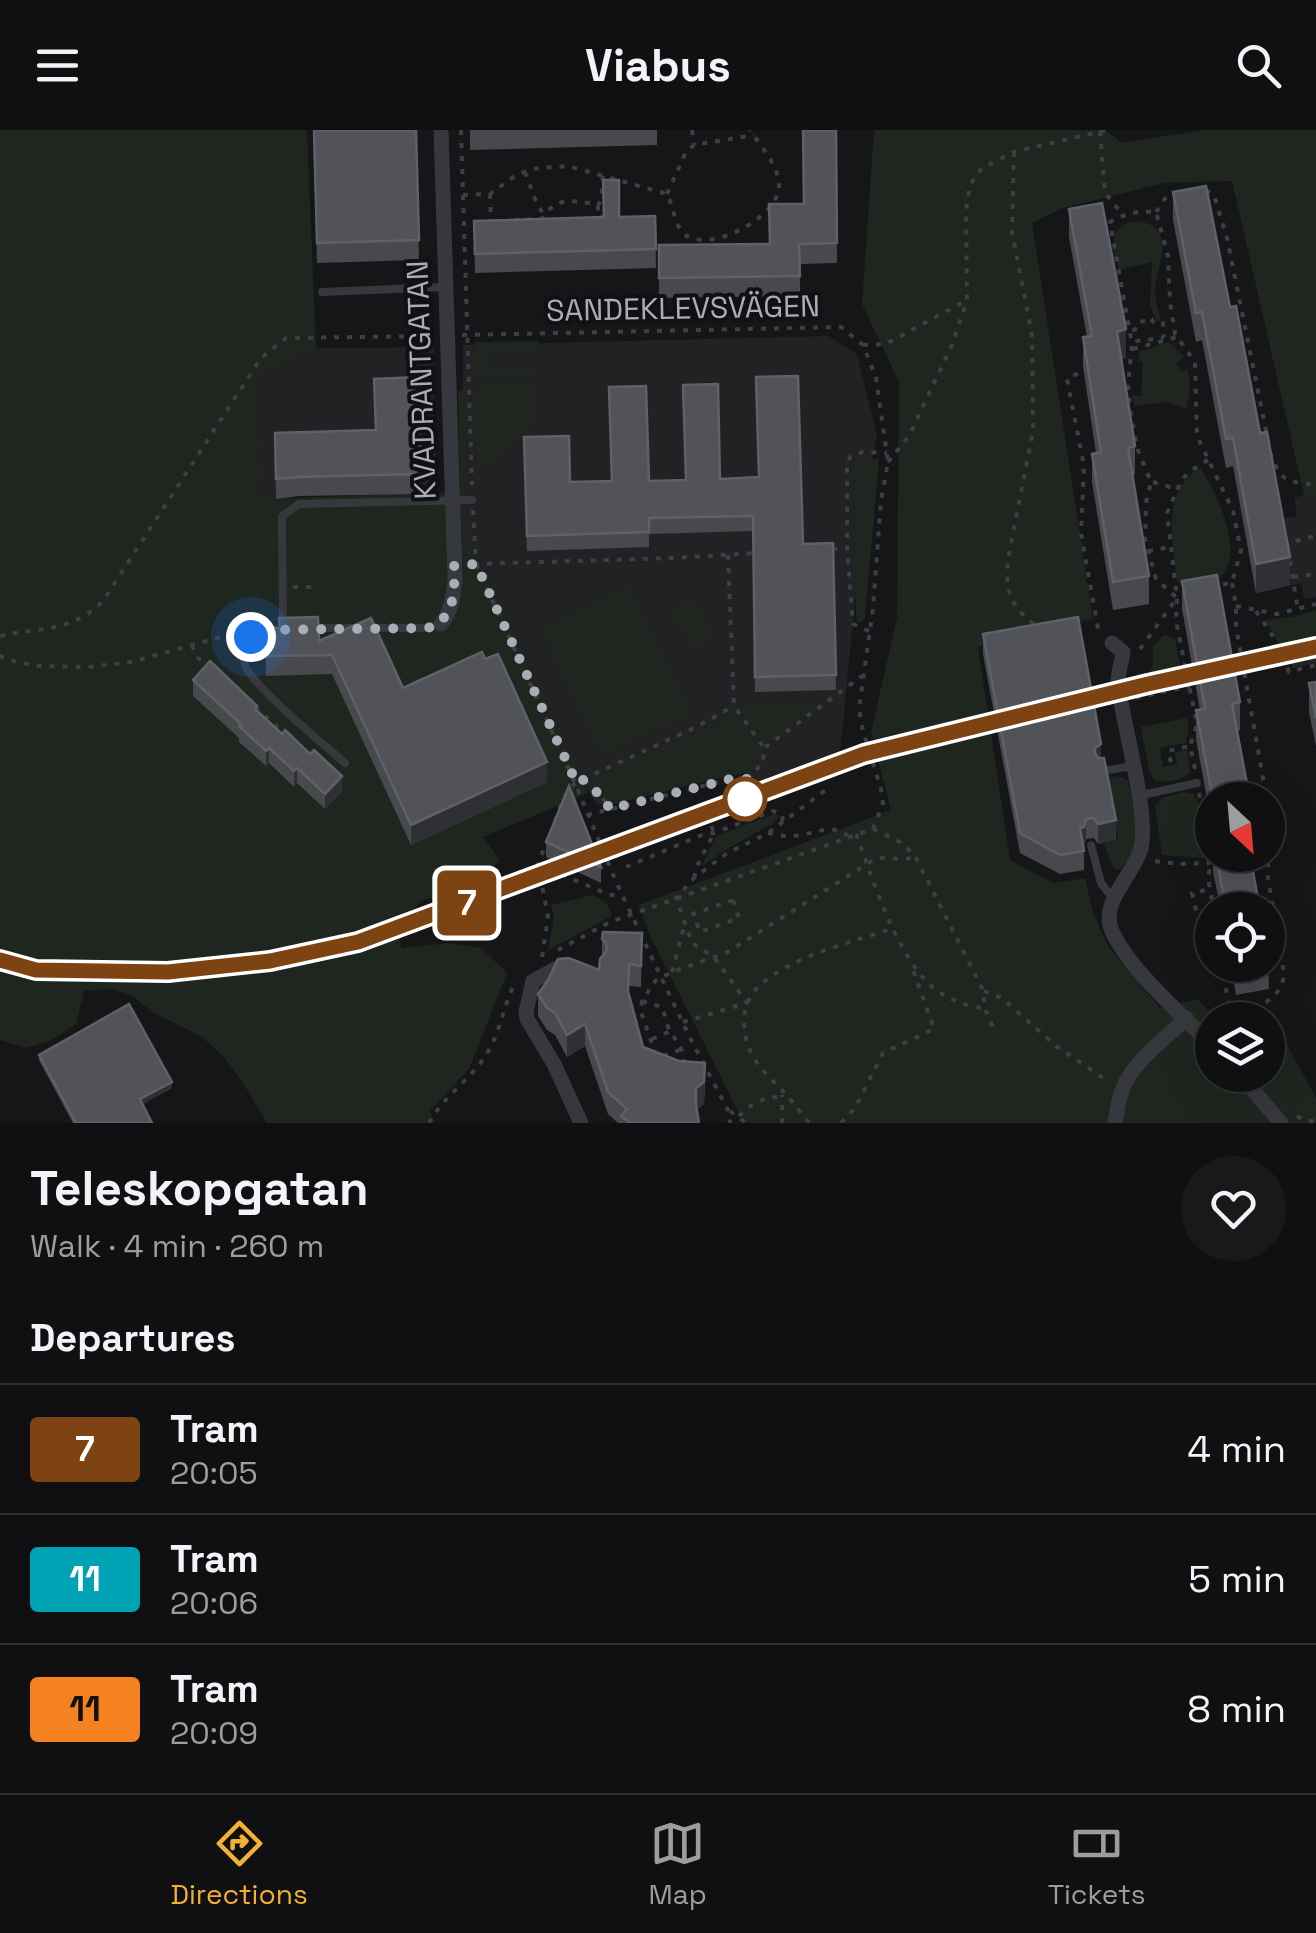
<!DOCTYPE html>
<meta charset="utf-8">
<style>
:root{--surface:#101012;--page:#19191b;--text:#f1f3f6;--muted:#9c9d9f;--line:#303032;--accent:#f2b134}
body{margin:0;font-family:"Space Grotesk",sans-serif;background:var(--page);color:var(--text);height:100vh;display:flex;flex-direction:column;font-size:38px;white-space:nowrap}
*{box-sizing:border-box;margin:0}
p{font-size:32px;color:var(--muted)}
.icon{flex:none;width:55px;height:55px;fill:none;stroke:currentColor;stroke-width:2;stroke-linecap:round;stroke-linejoin:round}
.map{position:relative;height:993px;overflow:hidden}
.sheet{display:flex;flex-direction:column;background:var(--surface);flex:1}
.sheet>*{flex:none}
.badge{padding:0 20px;border-radius:8px;font-size:35px;line-height:65px}
.needle{width:65px;rotate:154deg}
.fabs{position:absolute;left:1195px;top:652px;display:grid;gap:20px}
.fabs a{display:grid;place-items:center;width:90px;height:90px;border-radius:50%;background:var(--surface);box-shadow:0 10px 40px #0002,0 0 0 2px var(--line);font-size:50px}
.you{position:absolute;width:50px;height:50px;margin:-25px;border:8px solid #fff;border-radius:50%;background:#1a73e8;box-shadow:0 0 0 15px #1a73e833}
.map>.badge{position:absolute;translate:-50% -50%;box-shadow:0 0 0 5px #fff}
h2{padding:0 30px;font-size:38px;line-height:90px}
.round{display:grid;place-items:center;flex:none;width:105px;height:105px;border-radius:52px;background:var(--page)}
.overview{display:flex;align-items:center;justify-content:space-between;height:170px;padding:0 30px}
h1{font-size:48px;font-weight:600;line-height:75px}
ul{padding:0;list-style:none}
li{display:flex;align-items:center;gap:30px;height:130px;padding:0 30px;border-top:2px solid var(--line)}
li div{flex:1}
li b{display:block;font-size:38px}
li em{font-style:normal}
li .badge{min-width:110px;font-weight:700;text-align:center}
header{display:flex;justify-content:space-between;align-items:center;height:130px;padding:0 30px;background:var(--surface);font-size:45px;font-weight:600}
.tabs{display:flex;justify-content:space-around;align-items:center;height:140px;border-top:2px solid var(--line);background:var(--surface);font-size:28px;color:var(--muted)}
.tabs a{display:grid;justify-items:center;gap:5px}
.tabs .on{color:var(--accent)}
.map>svg:first-child{display:block}
.built{fill:#222225}
.green{fill:#1e261f}
.lines{fill:none;stroke-linecap:round;stroke-linejoin:round}
.path{stroke:#3d3f44;stroke-width:4;stroke-dasharray:5 8;stroke-linecap:butt}
.service{stroke:#37383d;stroke-width:8}
.minor{stroke:#37383d;stroke-width:15}
.tram{stroke:#4a4c52;stroke-width:2.5}
.wall{fill:#47494d}
.shaded-wall{fill:#2f3033}
.building{fill:#525359;stroke:#5f6168;stroke-width:2.5}
.line-casing{stroke:#fff;stroke-width:22}
.line{stroke:#7d4313;stroke-width:15}
.walk{stroke:#a8adb8;stroke-width:10;stroke-dasharray:0 18}
.stop-dot{fill:#fff;stroke:#7d4313;stroke-width:5}
.labels{text-anchor:middle;dominant-baseline:central;stroke-width:8;stroke-linejoin:round;paint-order:stroke}
.street-label{font-size:30px;fill:#a8adb8;stroke:#111113}
</style>
<header><svg class="icon" aria-label="menu" viewBox="0 0 24 24"><path d="M4 6h16M4 12h16M4 18h16"/></svg>Viabus<svg class="icon" aria-label="search" viewBox="0 0 24 24"><circle cx="10" cy="10" r="6"/><path d="M15 15l6 6"/></svg></header>
<div class="map">
<svg width="1316" height="993" viewBox="0 0 1316 993">
<rect width="100%" height="100%" fill="#161618"/>
<!-- built -->
<g class="built">
<polygon points="828,206 857,224 877,306 866,358 840,624 760,654 745,643 597,675 579,646 470,412 462,362 463,215"/>
<polygon points="434,217 436,363 421,364 418,268 376,320 276,369 261,369 256,246 316,218"/>
<polygon points="1304,365 1316,366 1316,467 1304,469 1301,453 1256,463 1244,395 1297,386 1294,368"/>
</g>
<!-- green -->
<g class="green">
<polygon points="0,0 307,0 316,218 257,246 261,369 460,362 458,262 460,260 466,262 468,364 463,367 466,385 469,387 470,412 588,663 483,707 499,729 484,756 423,770 398,792 401,818 449,813 481,818 507,843 469,939 430,981 435,993 267,993 246,958 225,928 201,906 152,882 134,867 112,859 84,861 76,894 50,911 26,918 0,910"/>
<polygon points="874,0 1105,0 1122,13 1204,0 1316,0 1316,366 1304,365 1232,51 1164,53 1063,78 1032,93 1093,489 978,517 1010,730 1053,753 1085,748 1093,783 1108,816 1160,878 1197,869 1218,889 1222,890 1212,890 1212,945 1268,945 1268,890 1254,890 1272,887 1316,968 1316,993 744,993 649,803 639,775 891,680 871,602 897,488 899,252 862,174"/>
<path d="M1137 91C1177 96 1158 133 1155 157 1154 167 1158 179 1161 189L1159 191H1156L1150 176 1152 132 1119 140 1113 119 1115 103 1126 93Z"/>
<polygon points="538,211 538,222 490,224 491,239 538,238 538,246 476,249 473,224 476,212"/>
<path d="M1169 212 1184 227 1177 233 1181 242 1187 239C1192 254 1190 265 1186 279L1168 272 1134 276 1132 265 1141 266 1143 232 1139 231V222Z"/>
<polygon points="533,256 534,290 489,335 477,335 475,257"/>
<polygon points="879,329 865,487 862,493 857,492 856,483 853,332 855,330"/>
<path d="M1200 338C1216 362 1249 427 1217 450 1208 456 1195 456 1185 457L1177 452C1173 412 1160 362 1200 338Z"/>
<polygon points="629,456 690,583 602,626 541,498"/>
<polygon points="694,468 712,507 690,518 671,479"/>
<polygon points="1316,480 1316,533 1293,538 1265,490 1294,487"/>
<polygon points="1163,506 1170,506 1175,509 1183,550 1156,557 1156,561 1137,565 1137,560 1153,535 1153,516"/>
<polygon points="782,572 805,575 824,572 767,613 763,613 739,577 745,574"/>
<path d="M733 580C750 603 770 615 751 643L732 645 610 675C605 665 596 660 590 651L621 634 719 594 717 587Z"/>
<path d="M1187 588 1189 595 1186 613 1160 618 1163 637 1177 634 1175 622 1187 620 1190 643C1181 651 1166 653 1155 651L1149 641 1141 597Z"/>
<path d="M1119 646 1128 651C1134 680 1145 718 1120 739H1114L1104 714 1118 710 1106 648Z"/>
<polygon points="1185,662 1193,664 1197,670 1206,722 1204,728 1162,725 1155,676 1163,667"/>
<polygon points="775,684 780,686 770,695 727,719 701,737 716,706"/>
<polygon points="592,765 606,772 612,786 548,820 554,788 551,775"/>
</g>
<g class="lines">
<!-- path -->
<g class="path">
<polyline points="461,0 472,355"/>
<polyline points="692,0 694,15"/>
<polyline points="1100,1 1105,63 1123,85"/>
<polyline points="1014,22 1012,102 1032,205 1033,301 1008,429 1007,453 1011,468 1018,480 1037,497"/>
<polyline points="525,42 535,69 543,84"/>
<path d="M1206 60 1214 65 1227 108 1271 325C1282 354 1288 351 1316 355"/>
<polyline points="490,64 491,91 495,91"/>
<polyline points="667,64 686,22 694,15 754,5"/>
<path d="M463 65 490 64 515 46 531 39 568 36 667 64C674 76 674 98 687 106 714 122 780 86 779 55 778 34 761 17 750 0"/>
<polyline points="598,76 601,69 603,46"/>
<polyline points="1156,82 1168,64 1176,63"/>
<path d="M514 90 542 89C555 67 572 70 594 74L598 76V86L606 87"/>
<polygon points="1151,189 1155,194 1163,193 1164,205 1162,208 1137,211 1134,200 1139,197 1140,192"/>
<polyline points="462,205 841,197 863,215 876,248 888,332 881,371 873,478 859,579 863,601 881,659 883,673 873,699 610,792 558,820"/>
<polyline points="863,215 886,214 967,170"/>
<polyline points="1133,219 1177,207"/>
<polyline points="1078,244 1070,246 1067,249 1084,336 1081,403 1099,504"/>
<polyline points="888,332 909,306 952,215 967,170 966,80 970,55 982,38 1014,22 1107,0"/>
<polyline points="1153,352 1170,357 1177,356"/>
<polyline points="473,380 476,434 671,428 758,423"/>
<polyline points="1288,417 1287,413 1316,406"/>
<polyline points="832,419 847,418"/>
<polyline points="1148,421 1171,417"/>
<polyline points="728,425 734,576 764,618"/>
<polyline points="1290,431 1298,480"/>
<polyline points="476,434 575,653 617,754 689,906 728,980 730,993"/>
<polyline points="1293,447 1316,444"/>
<polyline points="1232,453 1236,476 1236,497 1267,670"/>
<polyline points="293,457 311,457"/>
<polyline points="1236,476 1277,484 1316,474"/>
<polyline points="1256,481 1272,505 1289,542 1316,535"/>
<polyline points="869,501 853,494 847,418 847,332 851,326 863,322 887,323"/>
<path d="M0 506C40 497 71 503 103 471L261 228 286 208 432 206"/>
<polyline points="192,515 196,526 209,538"/>
<path d="M1140 519 1177 468 1156 449 1145 409 1146 373 1151 352 1137 318 1130 278 1128 255 1132 214 1110 92C1126 83 1138 81 1156 82L1168 126 1170 172 1175 204 1195 232 1197 306 1233 381 1241 421 1232 452 1215 457"/>
<polyline points="0,525 4,529 37,536 89,537 131,532 231,504 239,505"/>
<polyline points="1136,568 1190,556"/>
<polyline points="255,577 285,604"/>
<polyline points="1171,632 1168,621 1190,616"/>
<polyline points="1195,639 1190,616 1197,594 1176,491 1177,468 1167,383 1181,351 1189,342 1208,330"/>
<polyline points="747,649 763,633 764,618 862,546"/>
<polyline points="584,650 602,667 610,679"/>
<polyline points="1199,663 1212,724 1208,748 1214,780"/>
<polyline points="587,685 735,648 747,649 753,657"/>
<polyline points="555,691 564,667 575,653 694,598 734,576"/>
<polyline points="873,699 902,713 915,726 983,860 985,879 995,902"/>
<path d="M768 703C775 704 785 707 793 706 812 705 833 692 848 706"/>
<path d="M856 704C874 751 893 817 928 853 943 868 964 875 985 879"/>
<polyline points="606,711 836,627"/>
<polyline points="1155,731 1178,734 1210,733"/>
<polyline points="538,734 607,764 622,767"/>
<polyline points="626,737 702,705 714,703 773,681 783,686 782,691"/>
<polyline points="694,748 697,736 714,703 703,675"/>
<polygon points="733,770 739,788 700,802 693,784"/>
<polyline points="1199,793 1192,763 1210,759"/>
<polyline points="542,827 548,787 538,734 548,709"/>
<polyline points="1225,835 1226,839 1222,841 1232,887"/>
<polyline points="672,842 685,793"/>
<polyline points="984,861 1002,868 1056,916 1109,952"/>
<path d="M642 871 662 877C665 884 666 894 670 901 677 912 683 918 684 931"/>
<path d="M1231 890C1252 879 1282 871 1284 844L1268 748V675"/>
<polyline points="683,892 747,873 714,827 692,813 676,768 694,748 726,724 768,703 831,656"/>
<polyline points="652,909 671,901"/>
<path d="M656 925 641 882 642 871 655 851 672 842 726 823 875 729C891 725 903 733 915 726"/>
<polyline points="663,926 682,919"/>
<polyline points="730,981 746,993"/>
<path d="M739 986C750 974 766 966 782 967"/>
<polyline points="1297,986 1306,991 1316,991"/>
<path d="M429 993C443 967 470 950 486 925 499 905 503 879 513 857"/>
<polyline points="782,993 782,965"/>
<path d="M809 993C799 981 790 968 779 957 771 948 760 939 754 928 741 906 739 875 759 856 792 826 852 812 894 798"/>
<polyline points="841,993 855,978 883,923 934,899 912,837"/>
</g>
<!-- service -->
<g class="service">
<polyline points="322,162 445,157"/>
<polyline points="283,494 282,386 299,374 472,370"/>
<polyline points="312,498 428,498 441,494"/>
<path d="M273 499C262 500 252 502 247 513 244 520 242 528 245 535 252 556 325 615 345 633"/>
<polyline points="1102,641 1133,636"/>
<polyline points="1138,666 1197,653"/>
<polyline points="1091,715 1101,753 1114,770"/>
</g>
<!-- minor -->
<g class="minor">
<path d="M441 494C452 480 453 467 455 449L441 0"/>
<path d="M1112 513 1123 522C1122 531 1118 542 1118 552 1118 561 1121 573 1123 582 1129 617 1148 686 1141 718 1134 745 1099 772 1112 801 1130 841 1182 884 1212 916"/>
<polyline points="569,838 557,838 533,851 526,882 527,889 554,934 581,993"/>
<polyline points="1240,945 1281,993"/>
<path d="M1115 993C1117 983 1118 971 1122 961 1132 931 1165 910 1186 888"/>
</g>
<!-- tram -->
<g class="tram">
<polyline points="613,718 864,624"/>
<polyline points="415,791 529,750"/>
</g>
</g>
<!-- wall -->
<g class="wall">
<polygon points="313,0 416,0 419,130 317,133"/>
<polygon points="470,0 657,0 657,15 470,20"/>
<polygon points="836,0 837,133 800,134 800,166 659,168 659,115 769,114 804,74"/>
<polygon points="1173,62 1230,177 1290,455 1256,463 1233,336 1226,338 1202,210 1196,212 1173,90"/>
<polygon points="1069,79 1126,228 1122,229 1135,316 1135,345 1132,345 1149,446 1149,474 1113,480 1092,352 1092,324 1096,323 1083,236 1083,207 1087,207 1069,107"/>
<polygon points="655,86 656,138 475,143 474,91"/>
<polygon points="275,303 421,344 421,364 299,366 276,369"/>
<polygon points="524,307 570,352 720,349 803,414 833,413 836,560 755,562 753,401 649,404 649,417 527,421"/>
<polygon points="1182,451 1240,572 1240,600 1237,601 1212,670 1212,696 1196,609 1196,580 1200,580 1182,479"/>
<polygon points="265,498 319,511 403,558 547,652 411,715 332,544 266,546"/>
<polygon points="983,504 1101,628 1116,710 1098,714 1094,708 1086,709 1084,717 1084,740 1060,744 1020,723 983,524"/>
<polygon points="193,550 257,581 342,661 325,679 297,653 294,657 269,633 266,636 239,612 239,608 193,566"/>
<polygon points="1316,552 1316,616 1309,582 1309,553"/>
<polygon points="546,712 601,737 601,753 546,727"/>
<polygon points="1213,725 1256,725 1256,734 1251,734 1260,780 1221,780 1213,742"/>
<polygon points="642,803 641,857 629,856 628,862 643,917 705,954 704,974 696,980 699,993 618,993 608,984 585,916 567,927 555,905 547,900 538,886 538,864 599,840 602,826 602,809"/>
<polygon points="1268,822 1269,859 1236,865 1231,835 1268,835"/>
<polygon points="39,925 172,958 142,974 152,993 73,993 39,930"/>
</g>
<!-- shaded-wall -->
<g class="shaded-wall">
<polygon points="1126,199 1126,228 1117,230 1117,202"/>
<polygon points="1290,427 1290,455 1256,463 1256,434"/>
<polygon points="1101,614 1101,634 1095,637 1095,618"/>
<polygon points="269,618 269,633 266,636 266,621"/>
<polygon points="547,632 547,652 411,715 411,695"/>
<polygon points="297,638 297,653 294,657 294,641"/>
<polygon points="342,646 342,661 325,679 325,664"/>
<polygon points="1086,689 1086,709 1084,717 1080,698"/>
<polygon points="1116,690 1116,710 1098,714 1098,694"/>
<polygon points="585,894 585,916 567,927 567,905"/>
<polygon points="705,933 704,974 696,980 696,993 696,958"/>
<polygon points="172,952 172,958 140,975 140,969"/>
</g>
<!-- building -->
<g class="building">
<polygon points="314,0 416,0 419,110 317,113"/>
<polygon points="803,0 836,0 837,113 799,114 800,146 659,148 659,115 770,114 769,74 804,74"/>
<polygon points="603,50 619,50 619,87 655,86 656,119 475,124 474,91 604,87"/>
<polygon points="1206,56 1230,177 1236,176 1260,303 1267,302 1290,427 1256,434 1233,308 1226,309 1202,182 1196,183 1173,62"/>
<polygon points="1102,73 1126,199 1117,202 1135,316 1128,318 1149,446 1113,452 1092,324 1101,322 1083,207 1092,206 1069,79"/>
<polygon points="798,246 803,414 833,413 836,545 755,547 753,386 649,388 649,402 527,406 524,307 569,306 570,352 612,351 609,257 646,256 649,351 686,350 683,255 718,254 720,349 759,347 756,247"/>
<polygon points="418,247 421,344 299,347 276,349 275,303 376,300 374,249"/>
<polygon points="1217,445 1240,572 1232,574 1250,670 1213,670 1196,580 1205,579 1182,451"/>
<polygon points="318,487 319,511 371,488 403,558 482,522 485,529 498,524 547,632 411,695 332,525 266,526 265,498 280,498 279,488"/>
<polygon points="1078,487 1101,614 1095,618 1095,623 1098,628 1104,628 1116,690 1098,694 1094,688 1086,689 1084,697 1080,698 1084,721 1060,725 1020,703 983,504"/>
<polygon points="210,531 257,576 255,579 282,604 285,600 310,624 314,620 342,646 325,664 297,638 294,641 269,618 266,621 239,596 241,594 193,550"/>
<polygon points="1316,552 1316,588 1309,553"/>
<polygon points="569,656 601,737 546,712"/>
<polygon points="1216,725 1250,725 1260,780 1226,780"/>
<polygon points="603,802 642,803 641,836 629,834 628,861 643,917 679,931 705,933 704,952 696,958 696,975 699,993 630,993 621,986 627,979 608,962 585,894 567,905 555,883 547,878 538,864 548,850 558,829 569,828 599,840 600,829 607,820 606,814 602,809"/>
<polygon points="129,874 172,952 140,969 152,993 76,993 39,925"/>
</g>
<g class="lines">
<!-- line casing -->
<g class="line-casing">
<polyline id="line" points="0,830 36,840 168,842 270,831 358,812 864,624 1148,554 1316,517"/>
</g>
<!-- line -->
<use href="#line" class="line"/>
<!-- walk -->
<path class="walk" d="M251 507 264 500 428 498C455 489 455 461 454 436L476 434 576 652 582 649 602 667 610 679 735 648 748 649 753 656 745 669"/>
</g>
<!-- markers -->
<circle class="stop-dot" cx="745" cy="669" r="20"/>
<g class="labels">
<!-- street labels -->
<g class="street-label">
<text transform="translate(683 178) rotate(-1)">SANDEKLEVSVÄGEN</text>
<text transform="translate(421 250) rotate(-92)">KVADRANTGATAN</text>
</g>
</g>
</svg>
<div class="fabs">
<a><svg class="needle" viewBox="-14 -14 28 28"><path d="M0-13l5 13h-10z" fill="#e53935"/><path d="M0 13l5-13h-10z" fill="#9c9d9f"/></svg></a>
<a><svg class="icon" aria-label="locate" viewBox="0 0 24 24"><circle cx="12" cy="12" r="6"/><path d="M12 2v4M12 18v4M2 12h4M18 12h4"/></svg></a>
<a><svg class="icon" aria-label="layers" viewBox="0 0 24 24"><path d="M12 4l9 5-9 5-9-5zM3 14l9 5 9-5"/></svg></a>
</div>
<div class="you" style="left:251px;top:507px"></div>
<b class="badge" style="left:467px;top:773px;background:#7d4313;color:#fff">7</b>
</div>
<section class="sheet">
<div class="overview"><div><h1>Teleskopgatan</h1><p>Walk · 4 min · 260 m</p></div><a class="round"><svg class="icon" aria-label="heart" viewBox="0 0 24 24"><path d="M12 20l-8-8c-3-5 5-10 8-4 3-6 11-1 8 4z"/></svg></a></div>
<h2>Departures</h2>
<ul>
<li><span class="badge" style="background:#7d4313;color:#fff">7</span><div><b>Tram</b><p>20:05</p></div><em>4 min</em></li>
<li><span class="badge" style="background:#00a3b4;color:#fff">11</span><div><b>Tram</b><p>20:06</p></div><em>5 min</em></li>
<li><span class="badge" style="background:#f58220;color:#111">11</span><div><b>Tram</b><p>20:09</p></div><em>8 min</em></li>
</ul>
</section>
<nav class="tabs">
<a class="on"><svg class="icon" aria-label="directions" viewBox="0 0 24 24"><path d="M12 3l9 9-9 9-9-9zM9 14v-3h6M13 9l2 2-2 2"/></svg>Directions</a>
<a><svg class="icon" aria-label="map" viewBox="0 0 24 24"><path d="M3 6l6-2 6 2 6-2v14l-6 2-6-2-6 2zM9 4v14M15 6v14"/></svg>Map</a>
<a><svg class="icon" aria-label="tickets" viewBox="0 0 24 24"><path d="M3 7h18v10H3zM15 7v10"/></svg>Tickets</a>
</nav>
